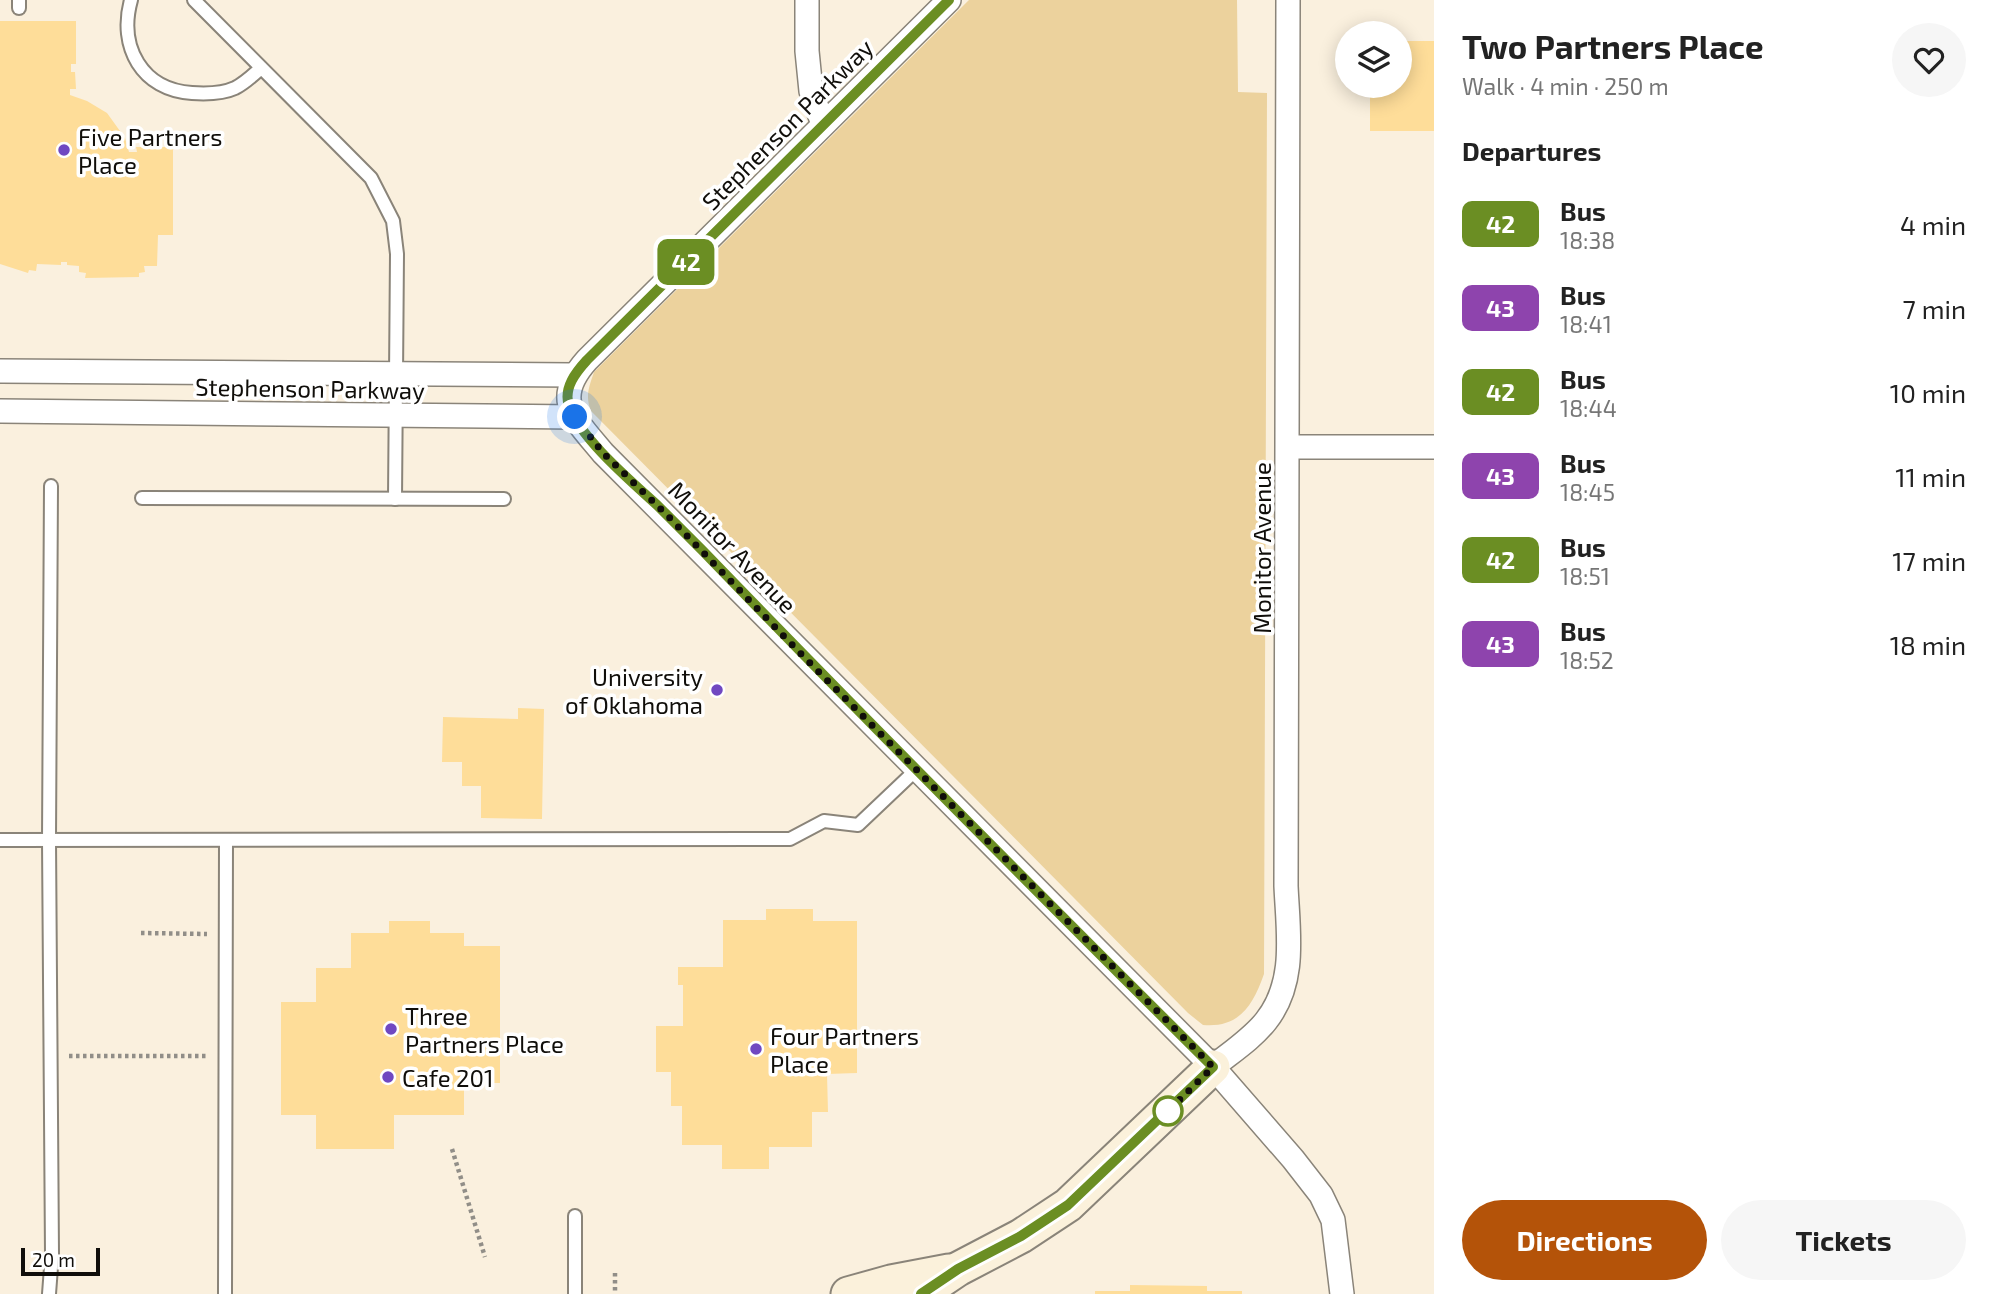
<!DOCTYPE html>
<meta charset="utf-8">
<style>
:root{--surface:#fff;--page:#f6f6f6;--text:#222;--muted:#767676;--accent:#b45309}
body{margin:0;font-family:"Exo 2",sans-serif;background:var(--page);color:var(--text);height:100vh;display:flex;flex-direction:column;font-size:26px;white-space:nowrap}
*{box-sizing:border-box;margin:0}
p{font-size:23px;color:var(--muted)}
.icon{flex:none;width:38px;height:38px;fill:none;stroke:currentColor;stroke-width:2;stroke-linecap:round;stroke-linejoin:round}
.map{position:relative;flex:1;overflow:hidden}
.details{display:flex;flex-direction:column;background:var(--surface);width:560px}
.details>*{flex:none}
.badge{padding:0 14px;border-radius:10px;font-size:24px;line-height:46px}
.controls{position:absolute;left:1335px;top:21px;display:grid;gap:14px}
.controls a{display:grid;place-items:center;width:77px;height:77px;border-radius:50%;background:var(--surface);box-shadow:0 4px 18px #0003;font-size:35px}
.scale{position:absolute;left:21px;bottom:18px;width:79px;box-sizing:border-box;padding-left:7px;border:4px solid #100e0a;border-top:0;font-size:19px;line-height:24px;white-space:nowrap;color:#100e0a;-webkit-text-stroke:5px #fff;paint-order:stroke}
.you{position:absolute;width:35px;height:35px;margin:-18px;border:5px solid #fff;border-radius:50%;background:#1a73e8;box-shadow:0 0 0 10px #1a73e833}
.map>.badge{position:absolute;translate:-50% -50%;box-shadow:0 0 0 4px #fff}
h2{padding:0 28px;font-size:26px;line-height:63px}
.round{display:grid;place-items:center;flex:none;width:74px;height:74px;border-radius:37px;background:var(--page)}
.summary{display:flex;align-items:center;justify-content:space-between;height:119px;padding:0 28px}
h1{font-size:33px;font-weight:700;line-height:52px}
.action{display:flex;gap:14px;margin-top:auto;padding:14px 28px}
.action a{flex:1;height:80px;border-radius:42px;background:var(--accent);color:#fff;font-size:28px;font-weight:700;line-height:80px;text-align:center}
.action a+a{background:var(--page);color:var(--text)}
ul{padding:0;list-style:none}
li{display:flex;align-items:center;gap:21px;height:84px;padding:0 28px}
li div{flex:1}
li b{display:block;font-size:26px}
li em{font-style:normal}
li .badge{min-width:77px;font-weight:700;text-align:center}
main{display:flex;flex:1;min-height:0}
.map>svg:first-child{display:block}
.built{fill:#faf0de;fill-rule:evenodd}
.green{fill:#ecd29d}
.building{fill:#fedd99}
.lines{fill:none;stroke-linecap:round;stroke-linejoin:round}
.lane-casing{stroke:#8a8479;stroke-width:16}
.street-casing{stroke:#8a8479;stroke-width:26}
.secondary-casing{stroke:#8a8479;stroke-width:37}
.path{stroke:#918e88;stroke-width:4.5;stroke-dasharray:3.5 3.5;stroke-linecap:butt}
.lane{stroke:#fff;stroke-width:12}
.street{stroke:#fff;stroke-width:23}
.secondary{stroke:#fbf1db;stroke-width:33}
.line-casing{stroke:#fff;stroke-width:16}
.line{stroke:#6b8e23;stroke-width:10}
.walk{stroke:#100e0a;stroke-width:7;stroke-dasharray:0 12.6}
.poi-dot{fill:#7048c1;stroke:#fff;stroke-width:2.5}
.stop-dot{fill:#fff;stroke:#6b8e23;stroke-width:3.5}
.labels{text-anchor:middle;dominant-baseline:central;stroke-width:7;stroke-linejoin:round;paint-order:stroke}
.street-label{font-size:24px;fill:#100e0a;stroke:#fff}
.poi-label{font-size:24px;fill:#100e0a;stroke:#fff;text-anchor:start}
</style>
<main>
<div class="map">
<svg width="1434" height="1294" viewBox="0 0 1434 1294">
<rect width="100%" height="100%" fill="#fefaf3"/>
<!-- built -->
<path class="built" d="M0 0H1434V1294H0ZM1348 33H1400V86H1348Z"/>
<!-- green -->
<path class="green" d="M969 0H1237L1238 92 1267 93 1264 974C1253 1005 1240 1028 1203 1025L1188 1013 591 411C585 396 589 387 594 372Z"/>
<!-- building -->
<g class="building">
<polygon points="0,21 76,21 76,64 71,64 71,72 75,72 76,89 70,89 70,95 87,101 107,113 125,138 129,152 137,152 136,147 173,147 173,235 158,235 157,266 144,266 145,272 139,273 139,277 85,278 86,273 79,272 79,266 67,265 67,262 61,262 61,265 37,264 36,271 29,270 28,273 0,264"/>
<polygon points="1400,41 1434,41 1434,131 1370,131 1370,86 1400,86"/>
<polygon points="518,708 544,709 542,819 481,818 481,786 462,786 462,762 442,762 443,717 518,719"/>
<polygon points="766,909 813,909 813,921 857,921 857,1073 827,1074 828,1112 812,1112 812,1147 769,1147 769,1169 722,1169 722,1145 682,1145 682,1106 671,1106 671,1072 656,1072 656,1026 683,1026 683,985 678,985 678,967 723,967 723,920 766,920"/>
<polygon points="389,921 430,921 430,933 464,933 464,946 500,946 500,1083 464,1083 464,1115 394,1115 394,1149 316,1149 316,1115 281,1115 281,1002 316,1002 316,968 351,968 351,933 389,933"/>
<polygon points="1130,1285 1207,1286 1207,1291 1242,1291 1242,1294 1095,1294 1095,1291 1130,1291"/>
</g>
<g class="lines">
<!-- lane casing -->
<g class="lane-casing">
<g id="lane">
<polyline points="19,0 19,8"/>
<path d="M131 0C118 47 142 90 192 93 207 94 222 94 235 88 245 83 253 75 261 68"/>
<polyline points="194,0 371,178 393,221 397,254 395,499"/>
<polyline points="142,498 504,499"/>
<polyline points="0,840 790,839 824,821 858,825 916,770"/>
<polyline points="575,1216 575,1294"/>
<polyline points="49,1294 52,1254 49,840 51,486"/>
<polyline points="225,1294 226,840"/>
</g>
</g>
<!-- street casing -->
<g class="street-casing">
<g id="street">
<polyline points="807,0 807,51 811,91 823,124"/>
<path d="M949 0 587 360C551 400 575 419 603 453L1213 1067"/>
<path d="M1288 0 1286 886C1288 932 1297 982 1266 1021 1252 1039 1230 1053 1213 1067L1293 1159 1321 1195 1333 1220 1342 1294"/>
<polyline points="0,371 573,375"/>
<polyline points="0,411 575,417"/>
<polyline points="1288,447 1434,447"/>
</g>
</g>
<!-- secondary casing -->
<g class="secondary-casing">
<g id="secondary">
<polyline points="848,1294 891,1282 949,1271"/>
<polyline points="921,1294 958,1269 1021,1236 1068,1205 1213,1067"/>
</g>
</g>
<!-- path -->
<g class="path">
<polyline points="141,933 207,934"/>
<polyline points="69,1056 207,1056"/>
<polyline points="452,1149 485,1257"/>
<polyline points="615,1273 615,1291"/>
</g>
<!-- lane -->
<use href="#lane" class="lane"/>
<!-- street -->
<use href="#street" class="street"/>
<!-- secondary -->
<use href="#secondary" class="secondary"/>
</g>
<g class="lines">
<!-- line casing -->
<g class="line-casing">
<path id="line" d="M921 1294 958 1269 1021 1236 1068 1205 1213 1067C1041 896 870 724 702 550 687 535 672 520 657 505 631 481 581 439 569 406 563 388 576 372 587 360L949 0"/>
</g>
<!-- line -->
<use href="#line" class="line"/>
<!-- walk -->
<polyline class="walk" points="575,417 603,453 666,514 802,655 1213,1067 1168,1111"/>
</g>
<!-- markers -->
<g class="poi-dot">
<circle cx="64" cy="150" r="7"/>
<circle cx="717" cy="690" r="7"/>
<circle cx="391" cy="1029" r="7"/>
<circle cx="756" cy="1049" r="7"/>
<circle cx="388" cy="1077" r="7"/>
</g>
<circle class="stop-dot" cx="1168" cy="1111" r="14"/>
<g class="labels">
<!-- street labels -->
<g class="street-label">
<text transform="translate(787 124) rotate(-45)">Stephenson Parkway</text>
<text transform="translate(310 388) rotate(1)">Stephenson Parkway</text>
<text transform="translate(733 547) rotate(46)">Monitor Avenue</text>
<text transform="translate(1261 548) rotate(-90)">Monitor Avenue</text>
</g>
<!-- poi labels -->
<g class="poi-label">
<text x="78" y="136">Five Partners<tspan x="78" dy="28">Place</tspan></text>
<text x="703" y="676" text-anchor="end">University<tspan x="703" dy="28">of Oklahoma</tspan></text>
<text x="405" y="1015">Three<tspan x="405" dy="28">Partners Place</tspan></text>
<text x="770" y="1035">Four Partners<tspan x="770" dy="28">Place</tspan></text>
<text x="402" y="1077">Cafe 201</text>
</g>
</g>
</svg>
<div class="controls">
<a><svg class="icon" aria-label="layers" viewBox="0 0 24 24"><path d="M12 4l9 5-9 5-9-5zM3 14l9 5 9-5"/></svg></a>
</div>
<div class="scale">20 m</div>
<div class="you" style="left:575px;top:417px"></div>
<b class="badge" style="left:686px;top:262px;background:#6b8e23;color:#fff">42</b>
</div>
<section class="details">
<div class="summary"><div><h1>Two Partners Place</h1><p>Walk · 4 min · 250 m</p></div><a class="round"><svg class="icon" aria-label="heart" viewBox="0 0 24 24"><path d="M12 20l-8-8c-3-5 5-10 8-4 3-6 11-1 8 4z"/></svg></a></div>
<h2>Departures</h2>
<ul>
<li><span class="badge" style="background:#6b8e23;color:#fff">42</span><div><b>Bus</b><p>18:38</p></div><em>4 min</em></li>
<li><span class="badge" style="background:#8e44ad;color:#fff">43</span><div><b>Bus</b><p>18:41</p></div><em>7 min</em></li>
<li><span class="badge" style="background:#6b8e23;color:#fff">42</span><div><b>Bus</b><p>18:44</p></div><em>10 min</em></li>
<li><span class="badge" style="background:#8e44ad;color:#fff">43</span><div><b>Bus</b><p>18:45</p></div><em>11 min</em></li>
<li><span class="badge" style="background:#6b8e23;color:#fff">42</span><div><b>Bus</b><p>18:51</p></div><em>17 min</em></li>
<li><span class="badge" style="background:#8e44ad;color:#fff">43</span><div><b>Bus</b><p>18:52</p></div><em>18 min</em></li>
</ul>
<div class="action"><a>Directions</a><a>Tickets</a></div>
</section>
</main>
